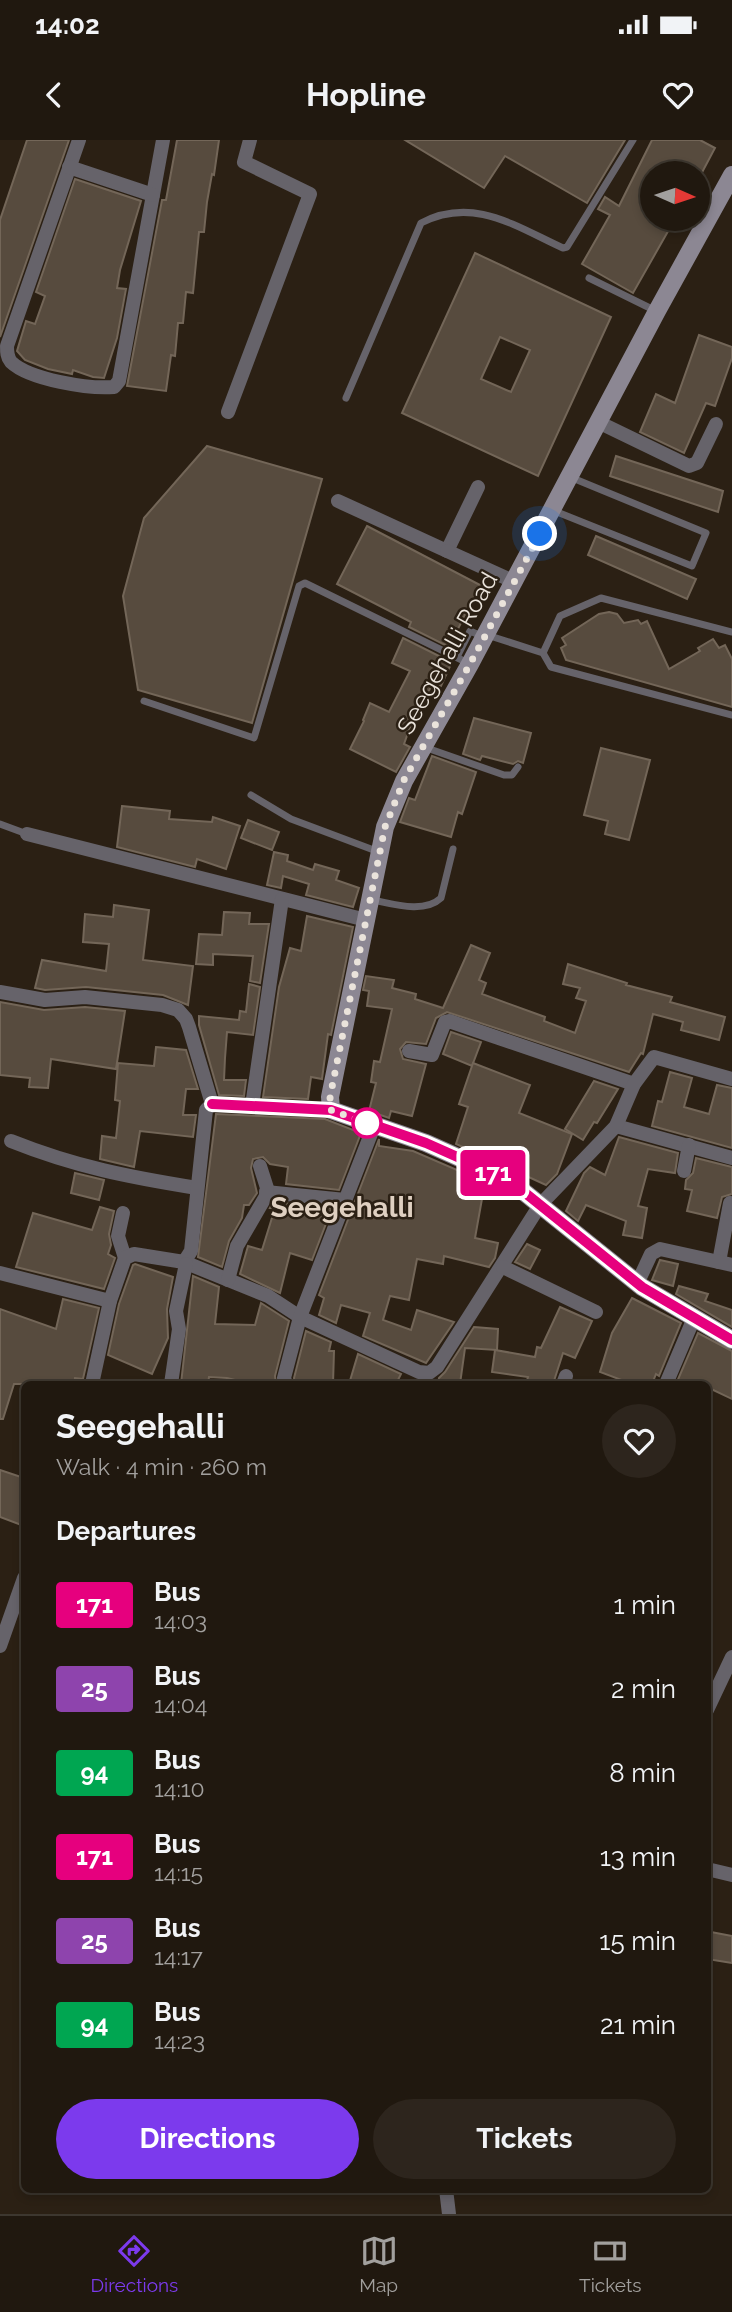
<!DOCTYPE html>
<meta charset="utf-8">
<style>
:root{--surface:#20180f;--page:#2d251d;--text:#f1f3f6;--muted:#a2a09e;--line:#3d372f;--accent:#7c3aed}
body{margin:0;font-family:Raleway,sans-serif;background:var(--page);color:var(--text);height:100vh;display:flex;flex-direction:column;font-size:26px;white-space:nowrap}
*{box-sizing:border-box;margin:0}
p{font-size:23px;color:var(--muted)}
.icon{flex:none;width:38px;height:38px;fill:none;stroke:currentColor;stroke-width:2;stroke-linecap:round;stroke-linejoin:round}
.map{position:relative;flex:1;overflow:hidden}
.side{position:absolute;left:21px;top:1241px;width:690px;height:812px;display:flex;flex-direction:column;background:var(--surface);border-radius:10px;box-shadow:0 4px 10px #0003,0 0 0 2px var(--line)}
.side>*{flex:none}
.badge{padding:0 14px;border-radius:5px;font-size:24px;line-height:46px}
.needle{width:46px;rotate:93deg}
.buttons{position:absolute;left:640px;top:21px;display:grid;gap:14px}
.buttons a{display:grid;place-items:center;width:70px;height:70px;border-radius:50%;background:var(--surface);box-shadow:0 4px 10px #0003,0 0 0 2px var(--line);font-size:35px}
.you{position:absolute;width:35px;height:35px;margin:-18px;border:5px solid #fff;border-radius:50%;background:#1a73e8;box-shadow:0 0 0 10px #1a73e833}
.map>.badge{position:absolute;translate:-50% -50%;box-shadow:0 0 0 4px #fff}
h2{padding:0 35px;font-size:26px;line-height:63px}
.round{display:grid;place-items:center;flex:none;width:74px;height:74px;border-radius:37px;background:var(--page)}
.summary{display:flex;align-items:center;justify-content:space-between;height:119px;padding:0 35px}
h1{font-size:33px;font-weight:700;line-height:52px}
.primary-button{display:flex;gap:14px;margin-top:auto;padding:14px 35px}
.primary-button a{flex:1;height:80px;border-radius:42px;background:var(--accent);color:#fff;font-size:28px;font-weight:700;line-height:80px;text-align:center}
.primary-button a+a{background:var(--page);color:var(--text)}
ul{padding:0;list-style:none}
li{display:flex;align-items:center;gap:21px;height:84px;padding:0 35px}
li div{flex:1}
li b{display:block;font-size:26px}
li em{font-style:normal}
li .badge{min-width:77px;font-weight:700;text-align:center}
.status{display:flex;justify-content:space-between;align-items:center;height:49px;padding:0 35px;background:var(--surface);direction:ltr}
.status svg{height:19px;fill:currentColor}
header{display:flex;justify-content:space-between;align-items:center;height:91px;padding:0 35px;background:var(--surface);font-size:32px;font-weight:700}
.tab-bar{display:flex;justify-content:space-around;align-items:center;height:98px;border-top:2px solid var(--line);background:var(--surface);font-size:19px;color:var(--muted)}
.tab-bar a{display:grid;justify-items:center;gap:4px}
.tab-bar .selected{color:var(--accent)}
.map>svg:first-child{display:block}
.building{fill:#574b3e;stroke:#736658;stroke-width:2;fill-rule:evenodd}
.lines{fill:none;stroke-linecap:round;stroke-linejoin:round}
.service{stroke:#66636a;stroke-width:7}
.minor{stroke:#66636a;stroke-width:14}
.secondary{stroke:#8c8793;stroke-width:18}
.line-casing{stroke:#fff;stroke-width:16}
.line{stroke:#e6007e;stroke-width:10}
.walk{stroke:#eae3db;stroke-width:7;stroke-dasharray:0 12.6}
.stop-dot{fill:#fff;stroke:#e6007e;stroke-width:3.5}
.labels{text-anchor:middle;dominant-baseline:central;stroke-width:5;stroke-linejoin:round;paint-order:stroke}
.street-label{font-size:24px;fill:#eae3db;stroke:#2b2014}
.quarter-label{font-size:28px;font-weight:bold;fill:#dfd0c1;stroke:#2b2014}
</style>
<div class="status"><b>14:02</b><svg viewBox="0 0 49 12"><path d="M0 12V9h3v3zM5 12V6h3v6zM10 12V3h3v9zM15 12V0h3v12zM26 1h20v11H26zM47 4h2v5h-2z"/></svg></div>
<header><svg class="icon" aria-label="back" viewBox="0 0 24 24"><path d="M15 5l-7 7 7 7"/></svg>Hopline<svg class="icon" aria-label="heart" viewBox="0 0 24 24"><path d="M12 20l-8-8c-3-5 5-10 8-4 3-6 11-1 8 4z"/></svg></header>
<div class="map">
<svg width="732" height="2074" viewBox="0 0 732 2074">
<rect width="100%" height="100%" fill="#2b2014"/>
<!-- building -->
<g class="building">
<polygon points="27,0 69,0 0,197 0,80"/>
<polygon points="177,0 219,0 214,35 212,34 207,62 204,92 199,92 193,153 186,152 183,183 178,183 175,216 171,215 166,251 127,246 162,60 166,60"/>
<polygon points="405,0 625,0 587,63 505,16 484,48"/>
<polygon points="652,0 700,0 715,8 698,40 698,33 653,33 653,79 675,79 633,153 582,124 610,75 598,69 605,57 619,66"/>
<polygon points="75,39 141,61 120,130 117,148 126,149 117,198 104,238 93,237 73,230 72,234 48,229 25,220 17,211 26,181 35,184 45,156 36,152"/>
<path d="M475 113 611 177 538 336 402 273ZM500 197 530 210 511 252 481 239Z"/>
<polygon points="699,195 732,207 732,218 715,266 706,263 684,313 640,292 656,254 675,263"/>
<polygon points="207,306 322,339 252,583 138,550 123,456 144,378"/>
<polygon points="616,316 723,351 718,372 610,336"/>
<polygon points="367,386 480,445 449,507 409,487 411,482 337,444"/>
<polygon points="596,396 696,439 687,459 588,415"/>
<polygon points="609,472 617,474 624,483 638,480 641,484 647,481 669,529 700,511 698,508 713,499 719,508 725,505 732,519 732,567 566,520 561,508 566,505 562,498 599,474"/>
<polygon points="403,498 443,518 442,520 451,524 441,546 433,543 412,582 404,604 410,607 396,632 350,609 364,581 363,580 370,563 389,572 410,531 392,523"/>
<polygon points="474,578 531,593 523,623 518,621 513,624 482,616 480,620 463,614"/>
<polygon points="601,608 650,620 629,700 605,694 608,681 584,675"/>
<polygon points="432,616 476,632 462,674 458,672 451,697 400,682 409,658 415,660"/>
<polygon points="122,666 170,671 169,679 212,682 213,677 240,686 226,729 197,719 195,727 117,707"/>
<polygon points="248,680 279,692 272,710 241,698"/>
<polygon points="274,712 288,715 287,721 313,730 315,724 339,731 336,740 359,748 353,767 306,755 309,744 283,736 281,748 267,745"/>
<polygon points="114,765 149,770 143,820 193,826 188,865 163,855 86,847 45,850 35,848 42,820 106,831 109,804 83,802 85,774 113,777"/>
<polygon points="224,772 250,773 249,784 269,784 260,843 250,841 253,816 213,814 213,825 196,824 199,794 222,795"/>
<polygon points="307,776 353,787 331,895 328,894 322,939 311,937 308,959 263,957 279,847 290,808 301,811"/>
<polygon points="471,805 490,813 479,840 486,843 482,854 545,877 544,881 575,893 586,861 576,858 580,848 563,844 568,824 627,843 626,845 672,857 670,862 725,877 719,900 681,890 683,882 653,874 643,914 641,913 629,932 447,872 436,878 426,904 406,902 400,909 403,919 426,924 412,976 391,971 389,978 369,971 376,943 371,942 374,921 380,922 392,869 367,866 369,851 363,850 366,836 394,840 392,848 416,854 415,859 443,868"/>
<polygon points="249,844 260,847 253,895 227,892 225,918 224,940 246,940 244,956 219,955 199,885 199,876 239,880 240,871 246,872"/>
<polygon points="0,862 44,870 85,867 125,871 116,929 51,919 48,948 29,947 30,938 0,935"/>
<polygon points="451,892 481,902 472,926 443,914"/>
<polygon points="156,907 186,910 198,949 186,949 183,975 196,975 193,997 140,991 134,1027 100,1019 102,996 116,998 120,961 115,960 118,923 154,926"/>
<polygon points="473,923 530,945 519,973 572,994 557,1034 546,1045 456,1004 468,967 459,964"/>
<polygon points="670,932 692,938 684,967 709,974 717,945 732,948 732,1008 652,986 658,961 662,962"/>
<polygon points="594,941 618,949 597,983 594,982 583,1000 565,989"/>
<polygon points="216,974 325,979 361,993 339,1050 286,1044 288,1027 270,1024 263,1017 253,1019 251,1028 257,1053 249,1065 244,1065 242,1078 229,1101 222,1127 198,1117"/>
<polygon points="619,997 678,1013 675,1033 648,1029 638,1066 647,1068 642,1098 623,1095 626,1081 586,1065 578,1081 566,1071 584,1033 590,1027 605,1035"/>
<polygon points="379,999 379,1006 413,1011 485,1042 475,1098 498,1103 495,1118 489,1127 444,1116 443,1124 417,1119 409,1160 390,1156 383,1180 411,1190 417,1170 454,1182 426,1223 363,1196 370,1173 341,1165 336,1183 319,1175 324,1158 319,1155"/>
<polygon points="696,1018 732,1027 732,1054 722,1057 717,1078 687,1071 692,1050 685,1049 686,1040 693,1033"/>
<polygon points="75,1033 104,1040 99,1060 71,1053"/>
<polygon points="273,1062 332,1068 312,1120 290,1113 280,1153 240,1134 248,1106 262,1110 275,1068 270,1068"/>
<polygon points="100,1067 114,1071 109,1094 111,1105 108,1114 115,1118 104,1149 16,1127 33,1073 92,1090"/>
<polygon points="527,1104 540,1110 530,1129 515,1122"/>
<polygon points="660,1120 678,1124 673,1146 652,1140"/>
<polygon points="135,1124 173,1137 167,1169 168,1198 152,1234 108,1215 119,1164 133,1125"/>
<polygon points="193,1136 219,1147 215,1184 255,1185 261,1163 289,1181 275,1236 276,1244 251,1244 227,1238 209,1237 208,1244 181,1244"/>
<polygon points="679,1146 708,1154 705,1161 732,1170 732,1187 676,1154"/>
<polygon points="632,1158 681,1183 659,1236 656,1234 652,1244 632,1244 600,1232 612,1193"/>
<polygon points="63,1159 99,1168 83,1239 75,1238 74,1244 14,1244 3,1279 0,1279 0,1169 56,1189"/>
<polygon points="560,1167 592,1181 575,1218 563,1213 553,1244 526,1244 528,1237 492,1232 495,1210 535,1217 537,1207 541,1208"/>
<polygon points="474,1187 498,1189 497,1210 465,1208 460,1244 438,1244 439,1238 445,1232"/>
<polygon points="306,1191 331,1202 329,1211 334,1211 333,1244 295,1244 294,1238"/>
<polygon points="698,1193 732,1211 732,1259 707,1247 707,1244 676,1244"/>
<polygon points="358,1214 401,1234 396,1244 349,1244"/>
<polygon points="0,1330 24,1338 24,1386 0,1377"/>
<polygon points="711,1792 732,1796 732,1823 707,1819"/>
</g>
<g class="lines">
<!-- service -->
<g class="service">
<polyline points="589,138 656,171"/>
<path d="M346 258 421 83C473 56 515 86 563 108L567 107 633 0"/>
<polyline points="552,370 692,426 706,393 570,337"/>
<polyline points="487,495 543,513 551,527 732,575"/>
<polyline points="543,513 560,476 601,458 732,492"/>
<polyline points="457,517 470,491 484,497"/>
<polyline points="144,561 254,598 299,446 305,443 470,524"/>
<polyline points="424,607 504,635 512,635 518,627"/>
<polyline points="251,655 291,679 379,712"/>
<polyline points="0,684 27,694"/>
<path d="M373 760C393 764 424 774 441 758L453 709"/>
</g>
<!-- minor -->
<g class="minor">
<path d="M79 0 7 206C7 212 7 217 11 222 30 240 89 249 114 247L119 241 163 0"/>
<polyline points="69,27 153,55"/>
<polyline points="228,272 310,54 244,22 250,0"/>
<polyline points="598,282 689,326 697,323 716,284"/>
<polyline points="338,361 447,411 478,347"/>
<polyline points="447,411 515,442"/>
<polyline points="27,694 366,780"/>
<polyline points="0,852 45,860 85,857 162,865 178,870 186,879 189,887 212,964"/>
<polyline points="409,911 432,915 445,882 449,881 634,944"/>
<polyline points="212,964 331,970"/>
<polyline points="252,966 282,759"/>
<polyline points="616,986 732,1018"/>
<path d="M11 1001C76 1027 129 1037 197 1048"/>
<polyline points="684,1031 689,1005"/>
<polyline points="266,1052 345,1060"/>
<polyline points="123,1073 118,1096 125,1118"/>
<polyline points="184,1122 268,1156 300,1177 419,1232 429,1233 437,1227 540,1065 616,986 634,944 654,917 732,939"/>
<polyline points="719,1122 730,1063"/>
<polyline points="503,1127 596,1172"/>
<polyline points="0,1133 110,1161"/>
<polyline points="228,1140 237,1106 266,1056 267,1048 260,1026"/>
<polyline points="637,1144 651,1114 660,1109 732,1125"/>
<polyline points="92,1244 110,1161 125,1118 134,1114 184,1122 191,1111 206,970 212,964"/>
<polyline points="171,1244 179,1189 176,1171 186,1124"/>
<polyline points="286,1244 284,1238 300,1177 374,986"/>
<polyline points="563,1244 566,1236"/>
<polyline points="666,1244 694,1178"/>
<polyline points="0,1506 24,1438"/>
<polyline points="707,1570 732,1517"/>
<polyline points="707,1729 732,1735"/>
<polyline points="446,2049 449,2074"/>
</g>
<!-- secondary -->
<polyline class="secondary" points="732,35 657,171 470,524 404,641 385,687 330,957 331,970 426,1003 509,1040 642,1147 732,1200"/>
</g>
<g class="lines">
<!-- line casing -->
<g class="line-casing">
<polyline id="line" points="212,964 331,970 426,1003 509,1040 642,1147 732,1200"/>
</g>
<!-- line -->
<use href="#line" class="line"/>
<!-- walk -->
<polyline class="walk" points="367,983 331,970 330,957 385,687 404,640 470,524 540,394"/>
</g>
<!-- markers -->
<circle class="stop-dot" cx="367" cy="983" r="14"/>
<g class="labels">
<!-- street labels -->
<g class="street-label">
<text transform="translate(447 513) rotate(-61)">Seegehalli Road</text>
</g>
<!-- quarter labels -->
<g class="quarter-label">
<text x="342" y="1067">Seegehalli</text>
</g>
</g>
</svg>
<div class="buttons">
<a><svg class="needle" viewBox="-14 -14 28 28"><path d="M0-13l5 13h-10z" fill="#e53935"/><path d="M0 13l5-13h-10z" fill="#a2a09e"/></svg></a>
</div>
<div class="you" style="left:540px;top:394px"></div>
<b class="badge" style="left:493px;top:1033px;background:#e6007e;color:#fff">171</b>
<section class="side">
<div class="summary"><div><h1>Seegehalli</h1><p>Walk · 4 min · 260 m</p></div><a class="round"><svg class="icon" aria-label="heart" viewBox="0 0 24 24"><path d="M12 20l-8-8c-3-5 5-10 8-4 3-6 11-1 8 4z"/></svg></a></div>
<h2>Departures</h2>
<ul>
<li><span class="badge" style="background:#e6007e;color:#fff">171</span><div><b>Bus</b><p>14:03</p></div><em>1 min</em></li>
<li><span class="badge" style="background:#8e44ad;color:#fff">25</span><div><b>Bus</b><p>14:04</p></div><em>2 min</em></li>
<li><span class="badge" style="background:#00a651;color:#fff">94</span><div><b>Bus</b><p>14:10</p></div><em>8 min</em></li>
<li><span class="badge" style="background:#e6007e;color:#fff">171</span><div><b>Bus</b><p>14:15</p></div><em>13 min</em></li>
<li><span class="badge" style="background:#8e44ad;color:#fff">25</span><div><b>Bus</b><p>14:17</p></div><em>15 min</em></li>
<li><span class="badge" style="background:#00a651;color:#fff">94</span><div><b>Bus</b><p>14:23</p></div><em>21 min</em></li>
</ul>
<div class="primary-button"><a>Directions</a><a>Tickets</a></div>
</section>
</div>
<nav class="tab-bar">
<a class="selected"><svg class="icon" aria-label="directions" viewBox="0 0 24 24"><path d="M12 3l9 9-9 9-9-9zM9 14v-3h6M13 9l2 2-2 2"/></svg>Directions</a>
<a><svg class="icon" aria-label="map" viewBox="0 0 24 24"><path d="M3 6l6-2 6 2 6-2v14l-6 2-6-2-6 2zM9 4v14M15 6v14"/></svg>Map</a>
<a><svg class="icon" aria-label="tickets" viewBox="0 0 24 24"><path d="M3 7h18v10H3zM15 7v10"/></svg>Tickets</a>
</nav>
